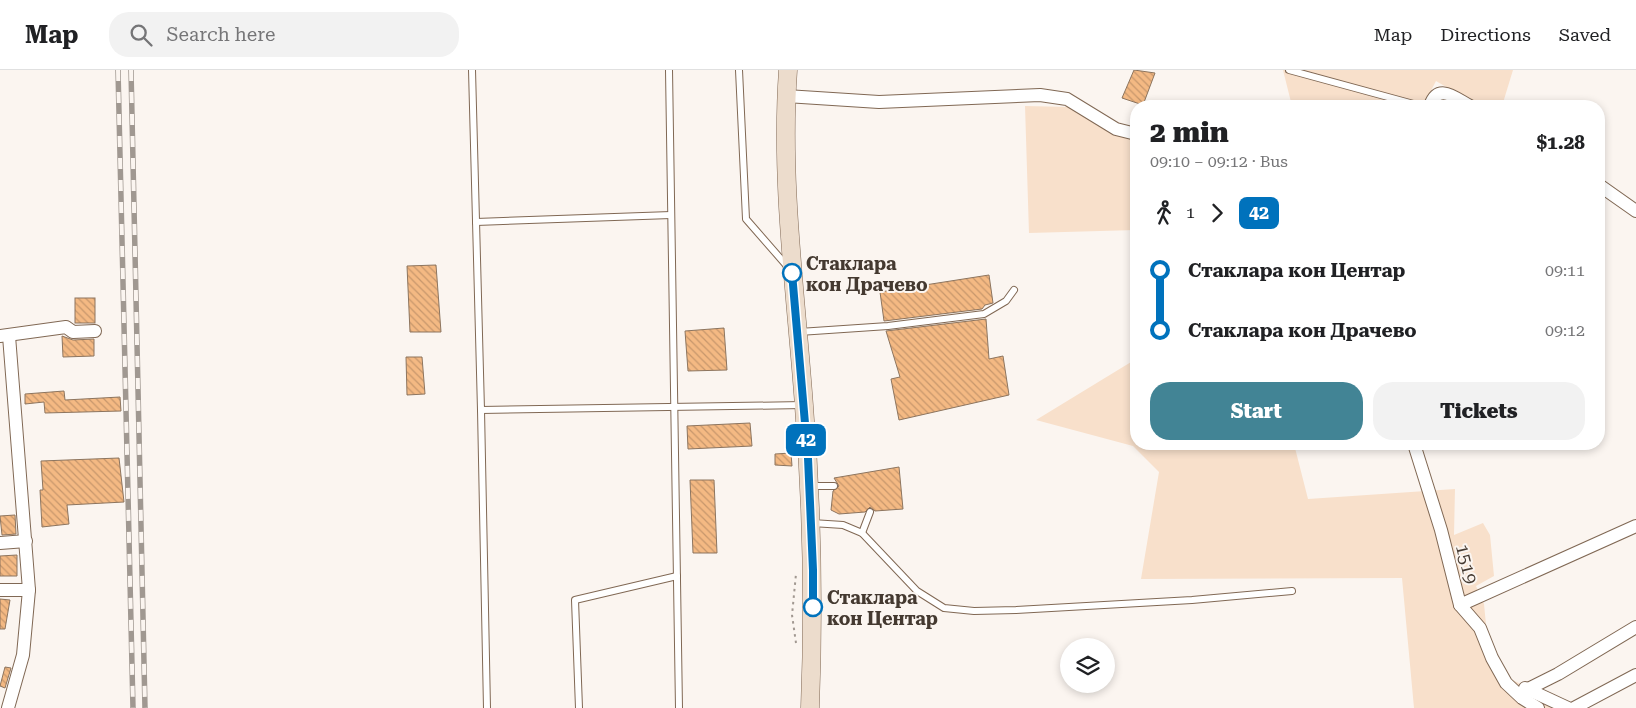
<!DOCTYPE html>
<meta charset="utf-8">
<style>
:root{--surface:#fff;--page:#f2f2f2;--text:#202124;--muted:#757577;--line:#e0e0e0;--accent:#428495}
body{margin:0;font-family:"Roboto Serif",serif;background:var(--page);color:var(--text);height:100vh;display:flex;flex-direction:column;font-size:19px;white-space:nowrap}
*{box-sizing:border-box;margin:0}
p{font-size:16px;color:var(--muted)}
.icon{flex:none;width:28px;height:28px;fill:none;stroke:currentColor;stroke-width:2;stroke-linecap:round;stroke-linejoin:round}
.map{position:relative;flex:1;overflow:hidden}
.details{position:absolute;left:1130px;top:30px;width:475px;height:350px;display:flex;flex-direction:column;background:var(--surface);border-radius:20px;box-shadow:0 2px 8px #0003}
.details>*{flex:none}
.badge{padding:0 10px;border-radius:8px;font-size:18px;line-height:32px}
.controls{position:absolute;left:1060px;top:568px;display:grid;gap:10px}
.controls a{display:grid;place-items:center;width:55px;height:55px;border-radius:50%;background:var(--surface);box-shadow:0 2px 8px #0003;font-size:25px}
.map>.badge{position:absolute;translate:-50% -50%;box-shadow:0 0 0 2px #fff}
.legs{display:flex;align-items:center;gap:8px;height:55px;padding:0 20px;font-size:16px}
.legs p{margin-inline-start:auto}
.headline{display:flex;align-items:center;justify-content:space-between;height:85px;padding:0 20px}
h1{font-size:28px;font-weight:800;line-height:38px}
.cta{display:flex;gap:10px;margin-top:auto;padding:10px 20px}
.cta a{flex:1;height:58px;border-radius:20px;background:var(--accent);color:#fff;font-size:20px;font-weight:800;line-height:58px;text-align:center}
.cta a+a{background:var(--page);color:var(--text)}
ul{padding:0 20px;list-style:none}
li{display:flex;align-items:center;gap:18px;height:60px;font-size:19px}
li i{display:grid;place-items:center;width:8px;height:100%;margin:0 6px;background:currentColor}
li i::after{content:'';width:12px;height:12px;margin:-6px;border:4px solid;border-radius:50%;background:var(--surface)}
li p{margin-inline-start:auto}
li:first-child i{background:linear-gradient(#0000 50%,currentColor 0)}
li:last-child i{background:linear-gradient(currentColor 50%,#0000 0)}
header{display:flex;align-items:center;gap:30px;box-sizing:border-box;height:70px;padding:0 25px;background:var(--surface);border-bottom:1px solid var(--line)}
header strong{font-size:24px}
nav{display:flex;gap:28px;margin-inline-start:auto;font-size:18px}
.search{width:350px;height:45px;background:var(--page);display:flex;align-items:center;gap:12px;box-sizing:border-box;padding:0 18px;border-radius:20px;color:var(--muted);font-size:19px}
.map>svg:first-child{display:block}
.grass{fill:#f8e0cb}
.building{fill:url(#building-back-hatch);stroke:#8d755f}
.lines{fill:none;stroke-linecap:round;stroke-linejoin:round}
.lane-casing{stroke:#806854;stroke-width:8}
.street-casing{stroke:#806854;stroke-width:14}
.secondary-casing{stroke:#806854;stroke-width:19}
.path{stroke:#a19891;stroke-width:2;stroke-dasharray:2.5 4;stroke-linecap:butt}
.lane{stroke:#fff;stroke-width:6}
.street{stroke:#fff;stroke-width:12}
.secondary{stroke:#ecdccc;stroke-width:18}
.rail-casing{stroke:#a09891;stroke-width:5.5}
.rail{stroke:#fbf5f0;stroke-width:4;stroke-dasharray:11;stroke-linecap:butt}
.line-1-casing{stroke:#fff;stroke-width:11}
.line-1{stroke:#0072bc;stroke-width:8}
.stop-1-dot{fill:#fff;stroke:#0072bc;stroke-width:2.5}
.labels{text-anchor:middle;dominant-baseline:central;stroke-width:4;stroke-linejoin:round;paint-order:stroke}
.stop-label{font-size:18px;font-weight:bold;fill:#443930;stroke:#fbf5f0;text-anchor:start}
.street-label{font-size:18px;fill:#443930;stroke:#fbf5f0}
</style>
<header>
<strong>Map</strong>
<div class="search"><svg class="icon" aria-label="search" viewBox="0 0 24 24"><circle cx="10" cy="10" r="6"/><path d="M15 15l6 6"/></svg>Search here</div>
<nav><a>Map</a><a>Directions</a><a>Saved</a></nav>
</header>
<div class="map">
<svg width="1636" height="638" viewBox="0 0 1636 638">
<defs>
<pattern id="building-back-hatch" width="6" height="6" patternUnits="userSpaceOnUse" patternTransform="scale(1.25)"><rect width="6" height="6" fill="#f4b983"/><path d="M-1 5l2 2M0 0l6 6M5-1l2 2" fill="none" stroke="#c7976c"/></pattern>
</defs>
<rect width="100%" height="100%" fill="#fbf5f0"/>
<!-- grass -->
<g class="grass">
<polygon points="1283,0 1513,0 1502,36 1479,36 1436,11 1423,36 1292,36"/>
<polygon points="1025,36 1069,37 1136,65 1136,160 1029,163"/>
<polygon points="1136,289 1136,374 1294,374 1308,429 1455,419 1454,465 1483,453 1490,465 1494,506 1476,516 1484,534 1488,575 1509,608 1568,638 1414,638 1402,508 1141,509 1159,402 1133,376 1036,350"/>
</g>
<!-- building -->
<g class="building">
<polygon points="1134,0 1155,3 1143,35 1122,28"/>
<polygon points="436,195 441,262 410,262 407,196"/>
<polygon points="989,205 993,233 985,235 982,239 884,251 880,222"/>
<rect x="75" y="228" width="20" height="25"/>
<polygon points="986,249 989,289 1003,286 1009,325 899,350 891,309 900,307 886,261"/>
<polygon points="724,258 727,300 688,301 685,261"/>
<polygon points="62,266 73,270 94,269 94,286 63,287"/>
<polygon points="406,287 422,287 425,324 407,325"/>
<polygon points="64,321 65,330 120,327 121,341 45,343 44,332 25,334 25,324"/>
<polygon points="750,353 752,376 688,379 687,356"/>
<polygon points="791,383 792,396 775,395 775,384"/>
<polygon points="119,388 124,432 67,435 69,454 42,457 40,420 43,420 41,391"/>
<polygon points="899,397 903,439 875,441 870,437 865,442 839,444 831,440 833,421 839,416 834,408"/>
<polygon points="690,410 714,410 717,483 693,483"/>
<polygon points="15,445 16,464 2,465 0,446"/>
<polygon points="17,485 17,506 0,506 0,486"/>
<polygon points="0,529 10,530 5,559 0,559"/>
<polygon points="5,597 11,598 5,618 0,616"/>
</g>
<g class="lines">
<!-- lane casing -->
<g class="lane-casing">
<g id="lane">
<polyline points="472,0 481,340 803,335"/>
<polyline points="669,0 679,638"/>
<polyline points="739,0 746,149 787,196"/>
<polyline points="1289,0 1421,36"/>
<polyline points="476,152 671,145"/>
<polyline points="799,262 888,256 984,244 1006,231 1014,220"/>
<polyline points="481,340 487,638"/>
<polyline points="810,416 834,416"/>
<polyline points="812,453 843,455 862,463 917,521 944,538 974,541 1016,540 1192,530 1292,521"/>
<polyline points="862,463 870,442"/>
<polyline points="579,638 575,530 677,506"/>
</g>
</g>
<!-- street casing -->
<g class="street-casing">
<g id="street">
<polyline points="786,26 879,32 1040,25 1067,29 1116,59 1136,64"/>
<path d="M1430 36C1438 12 1455 28 1470 36"/>
<polyline points="1599,115 1636,141"/>
<polyline points="0,266 66,257 73,262 95,261"/>
<polyline points="1414,374 1441,460 1460,535 1480,558 1492,588 1506,613 1522,628 1538,638"/>
<polyline points="0,473 26,471"/>
<polyline points="0,520 29,520"/>
<polyline points="1460,535 1636,456"/>
<polyline points="1525,618 1568,638"/>
<polyline points="1530,618 1558,604 1636,557"/>
<polyline points="8,638 23,585 29,520 9,266"/>
<polyline points="1574,638 1636,605"/>
</g>
</g>
<!-- secondary casing -->
<g class="secondary-casing">
<path id="secondary" d="M788 0C780 112 796 224 804 336 812 437 814 537 810 638"/>
</g>
<!-- path -->
<polyline class="path" points="796,573 792,545 796,504"/>
<!-- lane -->
<use href="#lane" class="lane"/>
<!-- street -->
<use href="#street" class="street"/>
<!-- secondary -->
<use href="#secondary" class="secondary"/>
<!-- rail casing -->
<g class="rail-casing">
<g id="rail">
<polyline points="118,0 133,638"/>
<polyline points="131,0 145,638"/>
</g>
</g>
<!-- rail -->
<use href="#rail" class="rail"/>
</g>
<g class="lines">
<!-- line-1 casing -->
<g class="line-1-casing">
<polyline id="line-1" points="792,203 808,388 813,500 813,537"/>
</g>
<!-- line-1 -->
<use href="#line-1" class="line-1"/>
</g>
<!-- markers -->
<g class="stop-1-dot">
<circle cx="792" cy="203" r="9"/>
<circle cx="813" cy="537" r="9"/>
</g>
<g class="labels">
<!-- stop labels -->
<g class="stop-label">
<text x="806" y="193">Стаклара<tspan x="806" dy="21">кон Драчево</tspan></text>
<text x="827" y="527">Стаклара<tspan x="827" dy="21">кон Центар</tspan></text>
</g>
<!-- street labels -->
<g class="street-label">
<text transform="translate(1467 494) rotate(76)">1519</text>
</g>
</g>
</svg>
<div class="controls">
<a><svg class="icon" aria-label="layers" viewBox="0 0 24 24"><path d="M12 4l9 5-9 5-9-5zM3 14l9 5 9-5"/></svg></a>
</div>
<b class="badge" style="left:806px;top:370px;background:#0072bc;color:#fff">42</b>
<section class="details">
<div class="headline"><div><h1>2 min</h1><p>09:10 – 09:12 · Bus</p></div><b>$1.28</b></div>
<div class="legs"><svg class="icon" aria-label="walk" viewBox="0 0 24 24"><circle cx="13" cy="4" r="2"/><path d="M13 8l-2 6 4 7M11 14l-3 7M7 12l3-4h3l4 4"/></svg>1<svg class="icon" aria-label="forward" viewBox="0 0 24 24"><path d="M9 5l7 7-7 7"/></svg><b class="badge" style="background:#0072bc;color:#fff">42</b></div>
<ul>
<li><i style="color:#0072bc"></i><b>Стаклара кон Центар</b><p>09:11</p></li>
<li><i style="color:#0072bc"></i><b>Стаклара кон Драчево</b><p>09:12</p></li>
</ul>
<div class="cta"><a>Start</a><a>Tickets</a></div>
</section>
</div>
